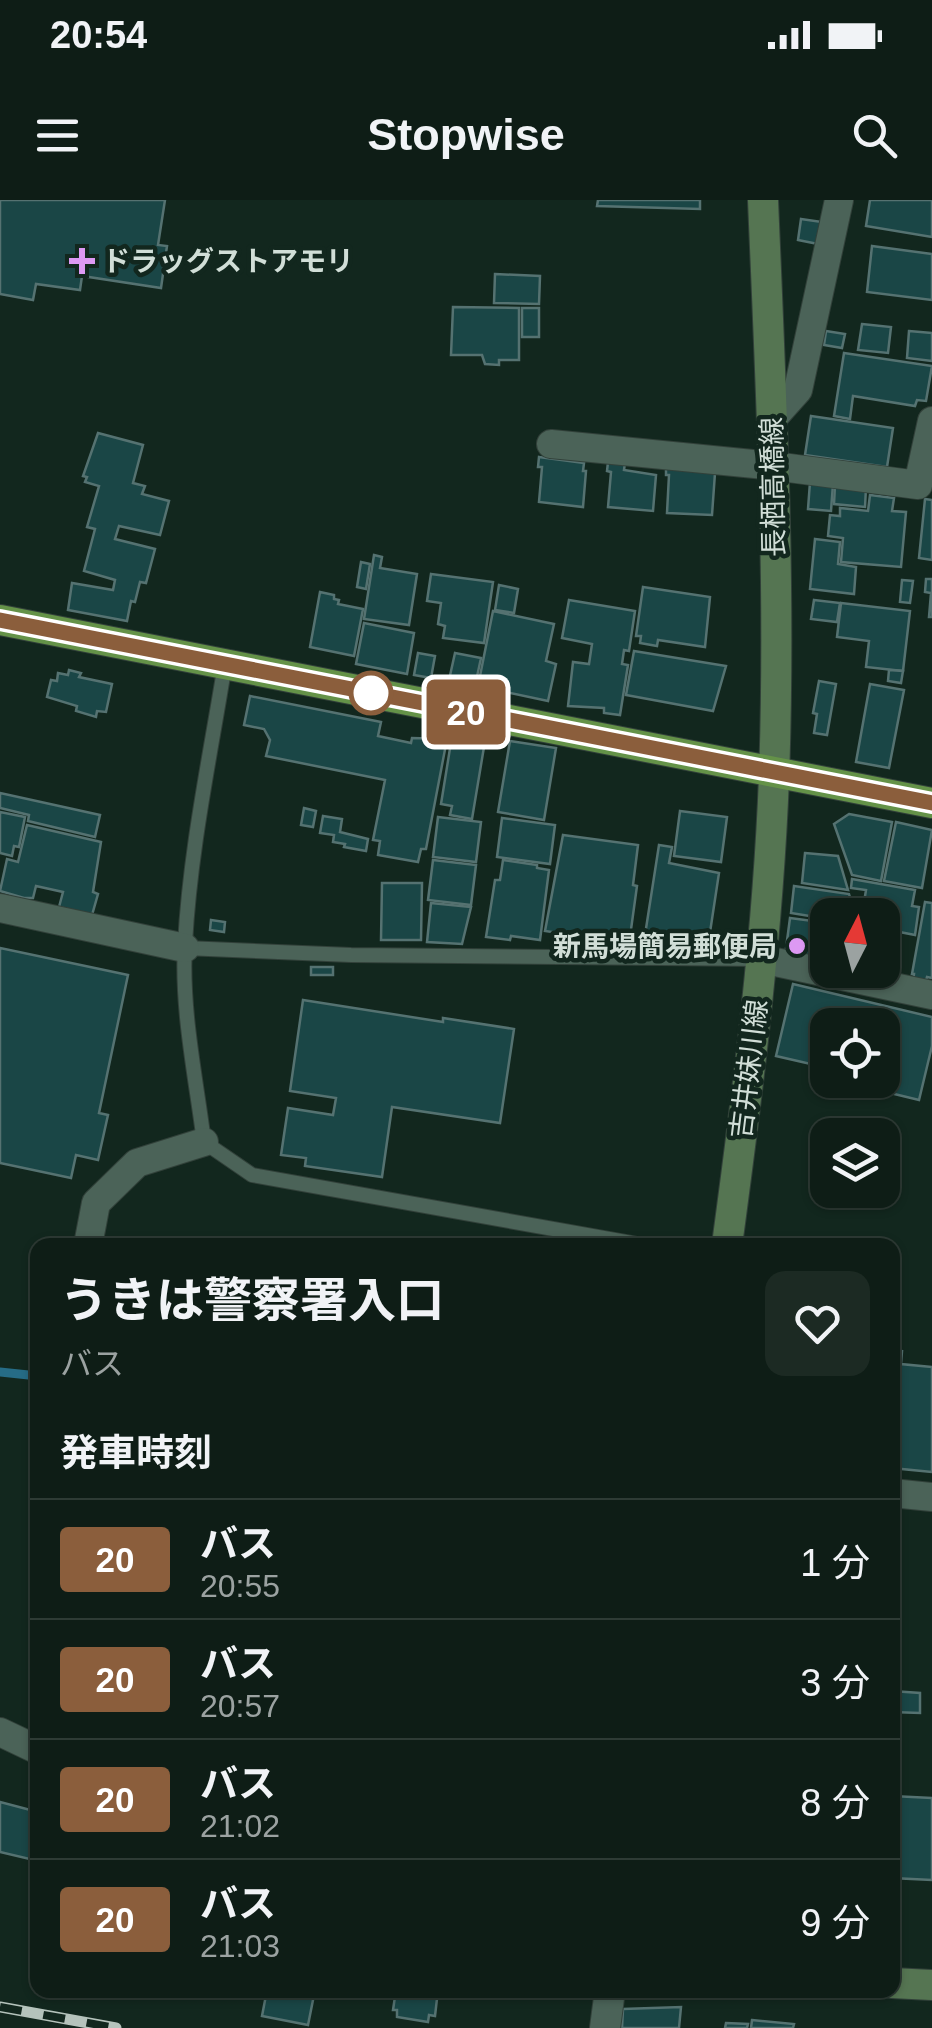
<!DOCTYPE html>
<html lang="ja">
<meta charset="utf-8">
<style>
:root{--surface:#0e1d16;--page:#1c2a23;--text:#f1f3f6;--muted:#9ba2a1;--line:#2e3b35}
body{margin:0;font-family:Helvetica,"Noto Sans JP",sans-serif;background:var(--page);color:var(--text);height:100vh;display:flex;flex-direction:column;font-size:38px;white-space:nowrap}
*{box-sizing:border-box;margin:0}
p{font-size:32px;color:var(--muted)}
.icon{flex:none;width:55px;height:55px;fill:none;stroke:currentColor;stroke-width:2;stroke-linecap:round;stroke-linejoin:round}
.map{position:relative;flex:1;overflow:hidden}
.drawer{position:absolute;left:30px;top:1038px;width:870px;height:760px;display:flex;flex-direction:column;background:var(--surface);border-radius:20px;box-shadow:0 2px 8px #0004,0 0 0 2px var(--line)}
.drawer>*{flex:none}
.badge{padding:0 20px;border-radius:8px;font-size:35px;line-height:65px}
.needle{width:65px;rotate:6deg}
.tools{position:absolute;left:810px;top:698px;display:grid;gap:20px}
.tools a{display:grid;place-items:center;width:90px;height:90px;border-radius:20px;background:var(--surface);box-shadow:0 2px 8px #0004,0 0 0 2px var(--line);font-size:50px}
.map>.badge{position:absolute;translate:-50% -50%;box-shadow:0 0 0 5px #fff}
h2{padding:0 30px;font-size:38px;line-height:90px}
.round{display:grid;place-items:center;flex:none;width:105px;height:105px;border-radius:20px;background:var(--page)}
.headline{display:flex;align-items:center;justify-content:space-between;height:170px;padding:0 30px}
h1{font-size:48px;font-weight:700;line-height:75px}
ul{padding:0;list-style:none}
li{display:flex;align-items:center;gap:30px;height:120px;padding:0 30px;border-top:2px solid var(--line)}
li div{flex:1}
li b{display:block;font-size:38px}
li em{font-style:normal}
li .badge{min-width:110px;font-weight:700;text-align:center}
.status{display:flex;justify-content:space-between;align-items:center;height:70px;padding:0 50px;background:var(--surface);direction:ltr}
.status svg{height:28px;fill:currentColor}
header{display:flex;justify-content:space-between;align-items:center;height:130px;padding:0 30px;background:var(--surface);font-size:45px;font-weight:700}
.map>svg:first-child{display:block}
.lines{fill:none;stroke-linecap:round;stroke-linejoin:round}
.stream{stroke:#266c86;stroke-width:9}
.building{fill:#1a4646;stroke:#557271;stroke-width:2.5}
.service-casing{stroke:#32413a;stroke-width:16}
.minor-casing{stroke:#32413a;stroke-width:30}
.tertiary-casing{stroke:#32413a;stroke-width:32}
.secondary-casing{stroke:#32413a;stroke-width:32}
.trunk-casing{stroke:#32413a;stroke-width:32}
.service{stroke:#4b6358;stroke-width:14}
.minor{stroke:#4b6358;stroke-width:28}
.tertiary{stroke:#4b6358;stroke-width:30}
.secondary{stroke:#557552;stroke-width:30}
.trunk{stroke:#649248;stroke-width:30}
.rail-casing{stroke:#b5c3bc;stroke-width:11}
.rail{stroke:#12271e;stroke-width:8;stroke-dasharray:22;stroke-linecap:butt}
.line-casing{stroke:#fff;stroke-width:22}
.line{stroke:#8b5e3c;stroke-width:15}
.poi-dot{fill:#dd99f3;stroke:#12271e;stroke-width:4}
.stop-dot{fill:#fff;stroke:#8b5e3c;stroke-width:5}
.labels{text-anchor:middle;dominant-baseline:central;stroke-width:9;stroke-linejoin:round;paint-order:stroke}
.poi-label{font-size:28px;font-weight:bold;fill:#d1ded7;stroke:#12271e;text-anchor:start}
.street-label{font-size:28px;fill:#d1ded7;stroke:#12271e}
</style>
<div class="status"><b>20:54</b><svg viewBox="0 0 49 12"><path d="M0 12V9h3v3zM5 12V6h3v6zM10 12V3h3v9zM15 12V0h3v12zM26 1h20v11H26zM47 4h2v5h-2z"/></svg></div>
<header><svg class="icon" aria-label="menu" viewBox="0 0 24 24"><path d="M4 6h16M4 12h16M4 18h16"/></svg>Stopwise<svg class="icon" aria-label="search" viewBox="0 0 24 24"><circle cx="10" cy="10" r="6"/><path d="M15 15l6 6"/></svg></header>
<div class="map">
<svg width="932" height="1828" viewBox="0 0 932 1828">
<rect width="100%" height="100%" fill="#12271e"/>
<g class="lines">
<!-- stream -->
<polyline class="stream" points="0,1172 38,1176"/>
</g>
<!-- building -->
<g class="building">
<polygon points="0,0 165,0 158,45 167,46 161,88 82,76 80,90 36,84 33,100 0,94"/>
<polygon points="598,0 700,0 700,9 597,6"/>
<polygon points="870,0 932,0 932,37 866,26"/>
<polygon points="801,19 822,22 818,44 798,40"/>
<polygon points="872,46 932,54 932,100 867,92"/>
<polygon points="495,74 540,76 539,104 494,103"/>
<polygon points="453,107 519,108 519,160 499,160 499,165 485,164 482,155 451,155"/>
<rect x="522" y="108" width="17" height="29"/>
<polygon points="862,124 891,127 888,153 858,150"/>
<polygon points="826,131 845,134 842,148 824,145"/>
<polygon points="909,131 932,133 932,161 907,158"/>
<polygon points="844,153 932,166 926,201 917,200 915,206 853,196 850,219 834,216"/>
<polygon points="811,216 893,228 887,267 805,255"/>
<polygon points="98,233 143,245 133,283 145,286 142,294 169,301 160,335 119,326 115,339 155,349 146,383 140,382 135,402 131,401 127,421 68,410 72,383 113,390 115,380 84,371 95,329 87,327 99,286 85,282 87,277 83,276"/>
<polygon points="539,257 584,263 583,271 586,271 583,307 539,302 542,267 538,267"/>
<polygon points="608,262 625,263 624,270 656,275 653,311 608,307 611,272 607,271"/>
<polygon points="666,265 715,273 712,315 667,313 669,275 666,275"/>
<polygon points="810,282 833,284 831,311 808,309"/>
<polygon points="835,285 866,288 865,307 834,304"/>
<polygon points="870,295 894,298 892,311 906,312 901,367 841,362 843,338 828,336 830,315 840,316 840,308 868,311"/>
<polygon points="925,299 932,300 932,360 919,358"/>
<polygon points="815,339 840,342 838,364 856,367 854,394 810,389"/>
<polygon points="374,355 382,357 380,368 417,374 409,425 364,419"/>
<polygon points="361,362 370,364 366,389 357,387"/>
<polygon points="431,374 493,382 484,443 443,438 445,426 438,424 441,403 427,401"/>
<polygon points="926,379 932,379 932,417 929,417 931,393 925,392"/>
<polygon points="902,380 913,381 910,403 900,402"/>
<polygon points="499,385 518,389 514,413 495,410"/>
<polygon points="643,387 710,397 705,447 658,440 657,446 640,443 641,436 636,436"/>
<polygon points="320,392 334,395 334,399 339,400 338,404 363,409 354,456 310,447"/>
<polygon points="569,400 635,411 629,451 624,450 622,464 628,465 620,515 604,513 604,508 568,506 573,462 589,464 592,444 562,438"/>
<polygon points="814,400 840,403 837,422 811,419"/>
<polygon points="841,403 910,411 903,471 866,467 869,441 837,437"/>
<polygon points="493,411 554,424 546,461 556,464 548,501 478,486"/>
<polygon points="364,423 414,433 407,474 356,464"/>
<polygon points="634,451 726,466 713,511 626,495"/>
<polygon points="418,453 435,456 431,478 414,475"/>
<polygon points="455,453 481,458 475,486 449,480"/>
<polygon points="69,470 81,473 79,477 112,484 106,512 97,511 96,517 76,511 77,506 47,497 51,480 57,481 58,473 68,475"/>
<polygon points="889,470 903,471 901,483 888,481"/>
<polygon points="819,481 836,484 827,535 814,533 817,514 813,513"/>
<polygon points="870,484 904,490 889,568 856,562"/>
<polygon points="250,496 381,522 378,536 411,543 412,538 447,539 426,649 421,649 418,662 378,655 380,641 373,640 385,580 266,556 270,540 264,529 244,525"/>
<polygon points="453,530 486,535 472,619 450,615 452,606 441,604"/>
<polygon points="510,541 556,548 544,620 498,612"/>
<polygon points="0,593 100,615 95,637 28,621 29,615 0,608"/>
<polygon points="304,608 316,611 313,627 301,625"/>
<polygon points="680,611 727,617 721,662 674,656"/>
<polygon points="0,612 25,617 19,647 14,646 12,656 0,653"/>
<polygon points="849,614 892,622 881,681 852,675 834,624"/>
<polygon points="323,616 342,619 340,632 368,639 366,651 344,647 345,644 333,642 334,635 320,633"/>
<polygon points="438,617 481,622 476,662 433,657"/>
<polygon points="502,618 555,625 550,664 497,657"/>
<polygon points="896,622 932,630 922,688 884,681"/>
<polygon points="27,625 101,642 93,692 98,694 92,715 59,707 63,692 36,686 33,698 24,698 0,691 7,659 18,662"/>
<polygon points="563,635 638,645 633,685 637,686 629,744 601,740 600,747 572,743 573,735 545,731"/>
<polygon points="659,645 672,647 669,663 719,673 709,739 696,737 695,742 684,742 645,735"/>
<polygon points="805,653 838,656 848,690 802,683"/>
<polygon points="433,660 476,665 471,705 428,700"/>
<polygon points="503,660 537,665 537,668 549,670 540,740 511,736 510,740 486,737 495,680 500,680"/>
<polygon points="852,679 915,690 912,706 919,707 915,735 884,729 882,733 882,715 862,715 866,690 851,688"/>
<polygon points="382,683 422,683 421,740 381,740"/>
<polygon points="794,686 849,694 855,715 828,715 828,719 791,713"/>
<polygon points="925,702 932,703 932,778 927,777 925,784 913,782 914,774 912,774"/>
<polygon points="431,703 471,707 462,744 427,742"/>
<polygon points="790,718 828,723 828,764 785,756"/>
<polygon points="211,720 225,722 224,732 210,730"/>
<polygon points="0,748 128,775 99,913 108,915 98,960 76,955 71,978 0,963"/>
<rect x="311" y="767" width="22" height="8"/>
<polygon points="793,784 932,817 932,846 919,900 882,891 884,881 878,880 882,880 882,825 828,825 828,868 776,856"/>
<polygon points="303,800 443,822 443,818 514,829 500,923 392,907 382,977 305,966 306,958 281,955 288,908 333,915 336,898 290,891"/>
<polygon points="892,1150 902,1151 901,1164 932,1167 932,1272 892,1268"/>
<polygon points="892,1491 920,1493 920,1513 892,1512"/>
<polygon points="892,1596 932,1598 932,1680 892,1678"/>
<polygon points="0,1602 38,1612 38,1661 0,1652"/>
<polygon points="267,1790 315,1790 308,1825 262,1816"/>
<polygon points="396,1790 438,1790 435,1816 429,1815 428,1822 397,1817 397,1810 393,1810"/>
<polygon points="681,1807 679,1828 622,1828 623,1809"/>
<polygon points="752,1820 794,1824 793,1828 751,1828"/>
<polygon points="726,1823 748,1824 747,1828 725,1828"/>
</g>
<g class="lines">
<!-- service casing -->
<g class="service-casing">
<g id="service">
<path d="M225 464C210 557 190 650 185 744 181 810 196 878 204 942L252 975 643 1045"/>
<polyline points="185,748 351,755 761,759"/>
</g>
</g>
<!-- minor casing -->
<g class="minor-casing">
<g id="minor">
<polyline points="772,219 798,190 839,0"/>
<polyline points="551,244 774,266 918,285 932,221"/>
<polyline points="0,708 185,748"/>
<polyline points="761,759 932,795"/>
<polyline points="88,1045 96,1003 137,963 204,942"/>
<polyline points="892,1293 932,1297"/>
<polyline points="0,1532 38,1550"/>
</g>
</g>
<!-- tertiary casing -->
<g class="tertiary-casing">
<polyline id="tertiary" points="605,1828 610,1790"/>
</g>
<!-- secondary casing -->
<g class="secondary-casing">
<g id="secondary">
<path d="M727 1045C748 889 768 734 774 577 781 385 771 192 763 0"/>
<polyline points="892,1783 932,1785"/>
</g>
</g>
<!-- trunk casing -->
<g class="trunk-casing">
<polyline id="trunk" points="0,420 932,603"/>
</g>
<!-- service -->
<use href="#service" class="service"/>
<!-- minor -->
<use href="#minor" class="minor"/>
<!-- tertiary -->
<use href="#tertiary" class="tertiary"/>
<!-- secondary -->
<use href="#secondary" class="secondary"/>
<!-- trunk -->
<use href="#trunk" class="trunk"/>
<!-- rail casing -->
<g class="rail-casing">
<polyline id="rail" points="0,1807 116,1828"/>
</g>
<!-- rail -->
<use href="#rail" class="rail"/>
</g>
<g class="lines">
<!-- line casing -->
<g class="line-casing">
<polyline id="line" points="0,420 932,603"/>
</g>
<!-- line -->
<use href="#line" class="line"/>
</g>
<!-- markers -->
<g class="poi-dot">
<path d="M77 46h10v10h10v10h-10v10h-10v-10h-10v-10h10z"/>
<circle cx="797" cy="746" r="10"/>
</g>
<circle class="stop-dot" cx="371" cy="493" r="20"/>
<g class="labels">
<!-- poi labels -->
<g class="poi-label">
<text x="102" y="61">ドラッグストアモリ</text>
<text x="777" y="746" text-anchor="end">新馬場簡易郵便局</text>
</g>
<!-- street labels -->
<g class="street-label">
<text transform="translate(773 287) rotate(-91)">長栖高橋線</text>
<text transform="translate(749 869) rotate(-83)">吉井妹川線</text>
</g>
</g>
</svg>
<div class="tools">
<a><svg class="needle" viewBox="-14 -14 28 28"><path d="M0-13l5 13h-10z" fill="#e53935"/><path d="M0 13l5-13h-10z" fill="#9ba2a1"/></svg></a>
<a><svg class="icon" aria-label="locate" viewBox="0 0 24 24"><circle cx="12" cy="12" r="6"/><path d="M12 2v4M12 18v4M2 12h4M18 12h4"/></svg></a>
<a><svg class="icon" aria-label="layers" viewBox="0 0 24 24"><path d="M12 4l9 5-9 5-9-5zM3 14l9 5 9-5"/></svg></a>
</div>
<b class="badge" style="left:466px;top:512px;background:#8b5e3c;color:#fff">20</b>
<section class="drawer">
<div class="headline"><div><h1>うきは警察署入口</h1><p>バス</p></div><a class="round"><svg class="icon" aria-label="heart" viewBox="0 0 24 24"><path d="M12 20l-8-8c-3-5 5-10 8-4 3-6 11-1 8 4z"/></svg></a></div>
<h2>発車時刻</h2>
<ul>
<li><span class="badge" style="background:#8b5e3c;color:#fff">20</span><div><b>バス</b><p>20:55</p></div><em>1 分</em></li>
<li><span class="badge" style="background:#8b5e3c;color:#fff">20</span><div><b>バス</b><p>20:57</p></div><em>3 分</em></li>
<li><span class="badge" style="background:#8b5e3c;color:#fff">20</span><div><b>バス</b><p>21:02</p></div><em>8 分</em></li>
<li><span class="badge" style="background:#8b5e3c;color:#fff">20</span><div><b>バス</b><p>21:03</p></div><em>9 分</em></li>
</ul>
</section>
</div>
